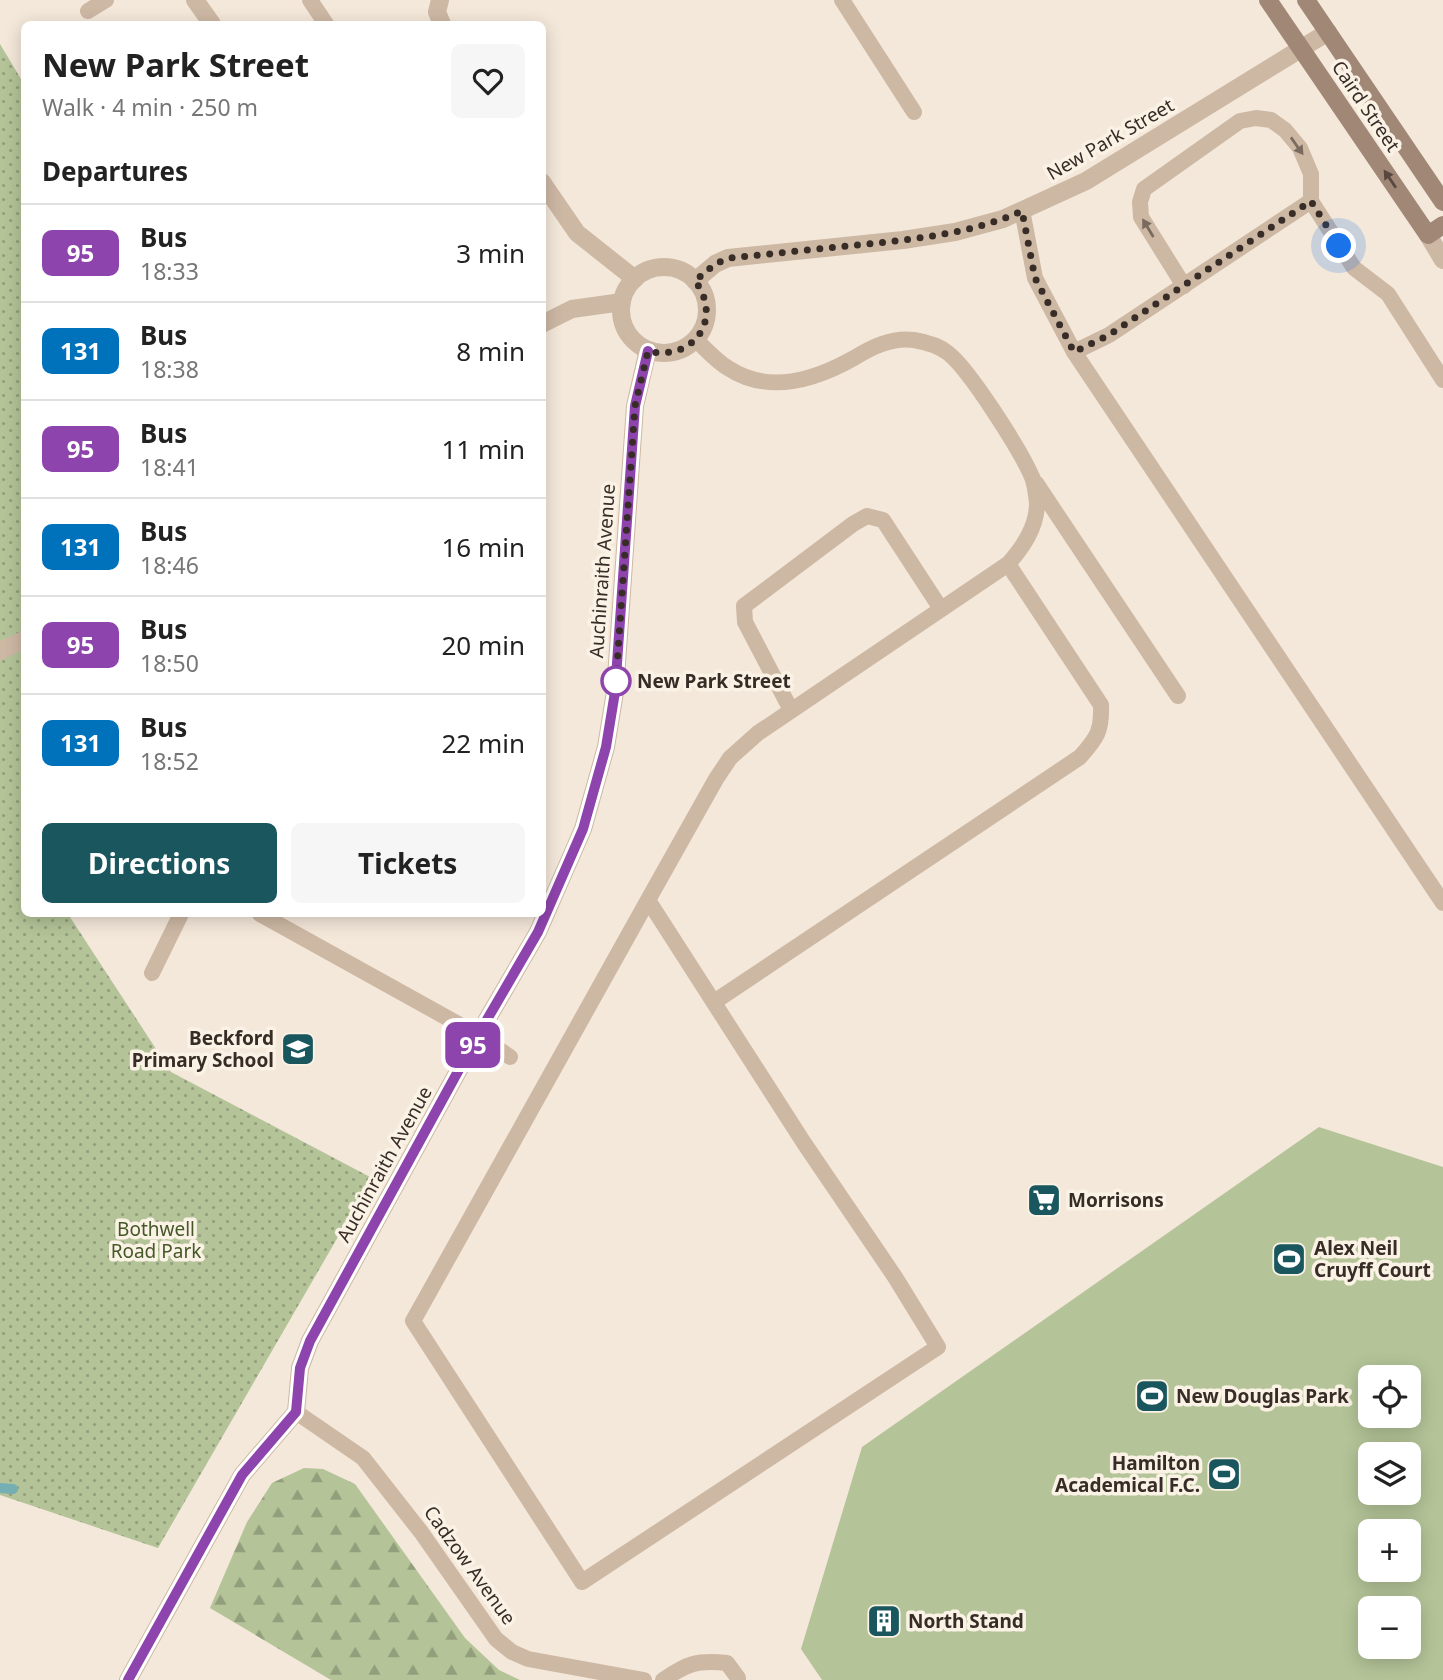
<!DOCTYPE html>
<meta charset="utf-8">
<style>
:root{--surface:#fff;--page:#f6f6f6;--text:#222;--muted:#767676;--line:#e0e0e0;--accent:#19565d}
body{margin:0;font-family:"Noto Sans",sans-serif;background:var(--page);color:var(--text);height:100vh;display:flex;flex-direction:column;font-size:26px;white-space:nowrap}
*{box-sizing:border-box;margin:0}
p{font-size:23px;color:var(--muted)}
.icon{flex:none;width:38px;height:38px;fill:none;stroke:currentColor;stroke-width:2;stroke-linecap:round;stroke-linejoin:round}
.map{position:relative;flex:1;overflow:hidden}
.side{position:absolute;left:21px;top:21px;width:525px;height:896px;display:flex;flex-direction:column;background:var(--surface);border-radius:10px;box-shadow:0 4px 18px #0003}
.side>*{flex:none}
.badge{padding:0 14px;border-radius:10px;font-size:24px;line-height:46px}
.buttons{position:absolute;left:1358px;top:1365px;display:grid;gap:14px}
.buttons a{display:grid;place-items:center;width:63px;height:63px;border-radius:10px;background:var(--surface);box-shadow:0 4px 18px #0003;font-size:35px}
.you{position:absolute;width:35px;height:35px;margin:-18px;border:5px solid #fff;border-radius:50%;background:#1a73e8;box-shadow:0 0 0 10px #1a73e833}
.map>.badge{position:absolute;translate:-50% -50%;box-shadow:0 0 0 4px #fff}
h2{padding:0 21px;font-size:26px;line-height:63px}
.round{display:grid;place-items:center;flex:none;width:74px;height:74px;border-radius:10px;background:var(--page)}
.summary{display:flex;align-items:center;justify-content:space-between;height:119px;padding:0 21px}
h1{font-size:33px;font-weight:700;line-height:52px}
.button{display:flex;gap:14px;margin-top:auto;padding:14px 21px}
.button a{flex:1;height:80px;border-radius:10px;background:var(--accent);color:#fff;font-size:28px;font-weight:700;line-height:80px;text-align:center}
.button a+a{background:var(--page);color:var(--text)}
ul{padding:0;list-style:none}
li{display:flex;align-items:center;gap:21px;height:98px;padding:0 21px;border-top:2px solid var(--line)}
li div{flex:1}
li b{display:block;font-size:26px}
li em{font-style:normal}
li .badge{min-width:77px;font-weight:700;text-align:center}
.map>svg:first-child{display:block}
.forest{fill:url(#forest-firs)}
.park{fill:url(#park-dots)}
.pitch{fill:#b4c498;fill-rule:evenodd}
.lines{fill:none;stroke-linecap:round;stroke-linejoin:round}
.stream{stroke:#76afb3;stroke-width:10}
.lane{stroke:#cdb8a4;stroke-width:16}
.street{stroke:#cdb8a4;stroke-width:18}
.secondary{stroke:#a18776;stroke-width:18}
.oneway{fill:#7b6b5f}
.oneway2{fill:#58473f}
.line-casing{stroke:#fff;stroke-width:16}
.line{stroke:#8e44ad;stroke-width:10}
.walk{stroke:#382c27;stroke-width:7;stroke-dasharray:0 12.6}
.stop-dot{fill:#fff;stroke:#8e44ad;stroke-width:3.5}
.labels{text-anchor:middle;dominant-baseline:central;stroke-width:7;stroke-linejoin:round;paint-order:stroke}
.street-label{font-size:19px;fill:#382c27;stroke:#fbf2e6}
.stop-label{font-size:19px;font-weight:bold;fill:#382c27;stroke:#fbf2e6;text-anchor:start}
.poi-label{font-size:19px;font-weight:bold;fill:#382c27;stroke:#fbf2e6;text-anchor:start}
.park-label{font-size:19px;fill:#455828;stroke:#fbf2e6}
</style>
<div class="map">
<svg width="1443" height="1680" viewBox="0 0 1443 1680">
<defs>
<pattern id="forest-firs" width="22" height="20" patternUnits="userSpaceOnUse" patternTransform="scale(1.75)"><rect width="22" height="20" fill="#b4c498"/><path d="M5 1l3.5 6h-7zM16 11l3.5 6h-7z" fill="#939f7c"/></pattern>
<pattern id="park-dots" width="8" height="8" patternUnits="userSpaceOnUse" patternTransform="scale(1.75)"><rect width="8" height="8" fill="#b4c498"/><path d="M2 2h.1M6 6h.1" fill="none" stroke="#939f7c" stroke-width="1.8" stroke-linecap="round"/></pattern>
</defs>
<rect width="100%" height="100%" fill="#f4e8da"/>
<!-- forest -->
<polygon class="forest" points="304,1468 323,1469 355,1484 465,1638 499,1670 520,1680 331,1680 210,1608 247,1522 272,1483"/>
<!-- park -->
<polygon class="park" points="0,44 24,84 24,914 68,914 171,1072 372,1178 158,1548 0,1495"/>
<!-- pitch -->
<path class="pitch" d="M1319 1127 1443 1167V1680H822L801 1649 862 1447ZM1370 1377H1409V1416H1370ZM1409 1454V1493H1370V1454ZM1370 1531H1409V1570H1370ZM1370 1608H1409V1647H1370Z"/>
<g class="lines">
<!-- stream -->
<polyline class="stream" points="0,1488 13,1489"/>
<!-- lane -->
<g class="lane">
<polyline points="310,0 326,24"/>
<polyline points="842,0 914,112"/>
<polyline points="88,11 106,0"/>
<polyline points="1022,210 1035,278 1074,352 1443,903"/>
<polyline points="1184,286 1141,217 1140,202 1144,189 1240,121 1256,118 1271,120 1285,130 1300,148 1311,174 1311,201 1354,268 1388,294 1443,380"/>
<polyline points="1074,352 1109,335 1311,201"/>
<polyline points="1036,483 1178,696"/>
<polyline points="791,710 745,622 744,606 853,524 867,516 883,520 941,609"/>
<path d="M648 900 804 1143 895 1277 938 1347 582 1582 413 1321 648 900 716 779 730 758 758 733 1008 564C1023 547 1037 527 1037 503 1036 495 1035 484 1032 477 1021 451 969 369 948 353 939 346 926 342 914 340 892 337 872 347 854 358 815 380 769 395 728 368 716 361 706 349 696 340"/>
<polyline points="260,914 478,1035 510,1057"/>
<polyline points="152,973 181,914"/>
<path d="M714 1002 1080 757C1097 738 1102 731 1101 705L1008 564"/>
<polyline points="296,1412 363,1458 421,1532 496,1639 512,1652 528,1659 644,1680"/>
<path d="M663 1680C688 1663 697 1660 727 1663L738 1678"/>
</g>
<!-- street -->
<g class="street">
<polyline points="195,0 212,24"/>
<polyline points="440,0 437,12 442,24"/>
<polyline points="542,182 577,233 635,279"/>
<polyline points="1428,235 1443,260"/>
<circle cx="664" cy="310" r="43"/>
<polyline points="695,281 715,264 728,258 903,240 955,232 1003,219 1086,181 1328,32"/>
<polyline points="542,324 572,309 622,302"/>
<polyline points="0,651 24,640"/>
<polyline points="128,1680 242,1475 296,1412 300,1368 310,1341 478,1035 538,932 583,829 606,747 615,692 635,406 648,350"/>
</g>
<!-- secondary -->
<g class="secondary">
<polyline points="1268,0 1428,235 1443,225"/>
<polyline points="1306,0 1443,202"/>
</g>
</g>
<!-- one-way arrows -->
<defs><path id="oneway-solid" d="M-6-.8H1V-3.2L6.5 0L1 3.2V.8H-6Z" transform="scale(1.75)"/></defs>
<g class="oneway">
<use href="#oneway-solid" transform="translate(1297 146) rotate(55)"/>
<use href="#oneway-solid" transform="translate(1148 228) rotate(-121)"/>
</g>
<use class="oneway2" href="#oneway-solid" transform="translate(1390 179) rotate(-124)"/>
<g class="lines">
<!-- line casing -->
<g class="line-casing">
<polyline id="line" points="128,1680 242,1475 296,1412 300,1368 310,1341 478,1035 538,932 583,829 606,747 615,692 635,406 648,351"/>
</g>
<!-- line -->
<use href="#line" class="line"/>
<!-- walk -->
<path class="walk" d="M616 681 635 406 648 351C693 362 724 319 695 281L715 264 729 258C772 254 815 249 858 245 914 239 971 234 1022 211L1035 278 1074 352 1109 335 1311 201 1339 246"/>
</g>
<!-- icons -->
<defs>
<g id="school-square" transform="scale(1.75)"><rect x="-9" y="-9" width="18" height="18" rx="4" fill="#19565d" stroke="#fbf2e6"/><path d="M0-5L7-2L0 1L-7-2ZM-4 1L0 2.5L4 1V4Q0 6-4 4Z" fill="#fff"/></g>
<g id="supermarket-square" transform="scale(1.75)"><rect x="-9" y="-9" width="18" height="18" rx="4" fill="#19565d" stroke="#fbf2e6"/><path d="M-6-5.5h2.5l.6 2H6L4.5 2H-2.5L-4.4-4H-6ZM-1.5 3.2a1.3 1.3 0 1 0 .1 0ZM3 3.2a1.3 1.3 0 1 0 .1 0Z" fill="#fff"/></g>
<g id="stadium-square" transform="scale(1.75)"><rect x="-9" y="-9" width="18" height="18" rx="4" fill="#19565d" stroke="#fbf2e6"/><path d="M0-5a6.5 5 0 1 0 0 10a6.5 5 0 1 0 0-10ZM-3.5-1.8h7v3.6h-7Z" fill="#fff"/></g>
<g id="building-square" transform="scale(1.75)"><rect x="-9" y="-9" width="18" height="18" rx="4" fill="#19565d" stroke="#fbf2e6"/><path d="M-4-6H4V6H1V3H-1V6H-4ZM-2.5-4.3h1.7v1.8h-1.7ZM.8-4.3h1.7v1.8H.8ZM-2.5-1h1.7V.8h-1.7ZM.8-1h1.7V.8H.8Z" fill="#fff"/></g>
</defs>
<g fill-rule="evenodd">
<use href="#school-square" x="298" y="1049"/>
<use href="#supermarket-square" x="1044" y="1200"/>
<use href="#stadium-square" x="1289" y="1259"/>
<use href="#stadium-square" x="1152" y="1396"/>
<use href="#stadium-square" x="1224" y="1474"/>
<use href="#building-square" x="884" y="1621"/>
</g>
<!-- markers -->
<circle class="stop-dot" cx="616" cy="681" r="14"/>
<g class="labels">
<!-- street labels -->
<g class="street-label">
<text transform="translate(1366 106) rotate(56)">Caird Street</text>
<text transform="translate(1110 139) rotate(-30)">New Park Street</text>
<text transform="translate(602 571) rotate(-86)">Auchinraith Avenue</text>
<text transform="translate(384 1164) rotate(-61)">Auchinraith Avenue</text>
<text transform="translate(470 1565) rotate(54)">Cadzow Avenue</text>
</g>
<!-- stop labels -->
<g class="stop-label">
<text x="637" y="681">New Park Street</text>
</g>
<!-- poi labels -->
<g class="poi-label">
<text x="274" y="1038" text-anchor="end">Beckford<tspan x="274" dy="22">Primary School</tspan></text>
<text x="1068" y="1200">Morrisons</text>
<text x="1314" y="1248">Alex Neil<tspan x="1314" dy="22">Cruyff Court</tspan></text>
<text x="1176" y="1396">New Douglas Park</text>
<text x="1200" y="1463" text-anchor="end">Hamilton<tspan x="1200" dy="22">Academical F.C.</tspan></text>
<text x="908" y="1621">North Stand</text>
</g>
<!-- park labels -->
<g class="park-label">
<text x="156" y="1229">Bothwell<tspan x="156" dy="22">Road Park</tspan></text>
</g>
</g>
</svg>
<div class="buttons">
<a><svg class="icon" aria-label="locate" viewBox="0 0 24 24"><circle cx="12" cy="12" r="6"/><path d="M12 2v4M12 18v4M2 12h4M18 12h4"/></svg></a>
<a><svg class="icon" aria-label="layers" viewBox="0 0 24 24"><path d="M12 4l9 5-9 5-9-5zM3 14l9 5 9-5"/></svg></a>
<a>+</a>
<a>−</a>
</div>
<div class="you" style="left:1339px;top:246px"></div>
<b class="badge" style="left:473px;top:1045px;background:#8e44ad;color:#fff">95</b>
<section class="side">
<div class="summary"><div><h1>New Park Street</h1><p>Walk · 4 min · 250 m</p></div><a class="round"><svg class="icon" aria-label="heart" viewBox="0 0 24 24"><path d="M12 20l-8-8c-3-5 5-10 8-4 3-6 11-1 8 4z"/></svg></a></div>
<h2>Departures</h2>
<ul>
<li><span class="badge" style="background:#8e44ad;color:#fff">95</span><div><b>Bus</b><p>18:33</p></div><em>3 min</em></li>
<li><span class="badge" style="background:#0072bc;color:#fff">131</span><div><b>Bus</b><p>18:38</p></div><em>8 min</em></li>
<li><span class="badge" style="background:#8e44ad;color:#fff">95</span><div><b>Bus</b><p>18:41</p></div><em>11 min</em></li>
<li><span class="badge" style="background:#0072bc;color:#fff">131</span><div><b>Bus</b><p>18:46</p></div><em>16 min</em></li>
<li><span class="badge" style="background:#8e44ad;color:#fff">95</span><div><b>Bus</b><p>18:50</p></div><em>20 min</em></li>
<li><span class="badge" style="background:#0072bc;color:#fff">131</span><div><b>Bus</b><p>18:52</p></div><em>22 min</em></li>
</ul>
<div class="button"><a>Directions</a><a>Tickets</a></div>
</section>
</div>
